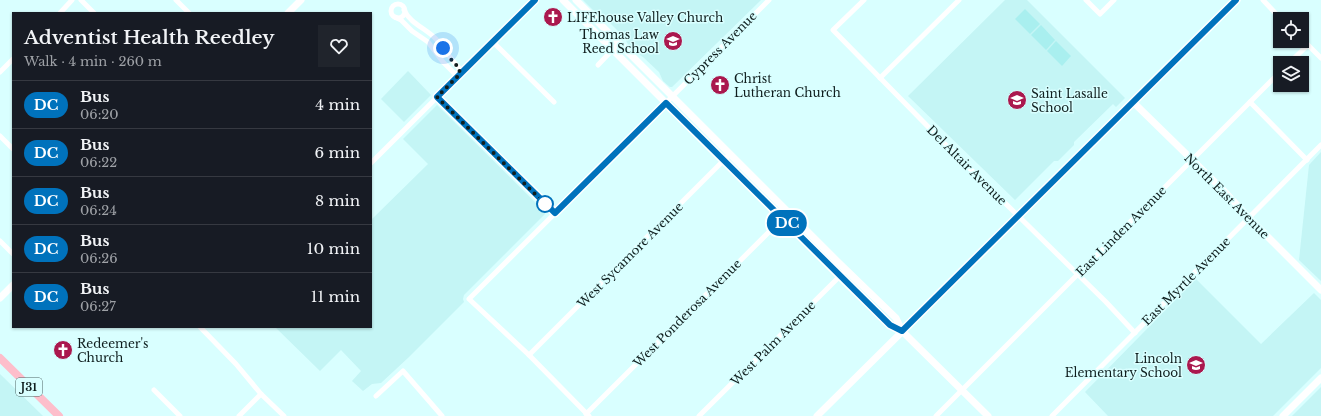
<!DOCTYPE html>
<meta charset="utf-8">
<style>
:root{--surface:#171b24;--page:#20242c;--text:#f1f3f6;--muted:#9ea1a6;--line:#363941}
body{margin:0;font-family:"Libre Baskerville",serif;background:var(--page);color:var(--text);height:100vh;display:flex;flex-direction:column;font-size:15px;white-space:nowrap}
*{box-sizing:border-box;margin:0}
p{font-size:13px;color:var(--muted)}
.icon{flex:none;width:22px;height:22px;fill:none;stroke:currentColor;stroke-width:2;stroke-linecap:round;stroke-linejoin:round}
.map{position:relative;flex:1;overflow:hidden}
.drawer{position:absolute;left:12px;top:12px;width:360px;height:316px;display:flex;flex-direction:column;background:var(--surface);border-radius:0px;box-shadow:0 1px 3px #0004}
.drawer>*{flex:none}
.badge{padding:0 8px;border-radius:13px;font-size:14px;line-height:26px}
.buttons{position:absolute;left:1273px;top:12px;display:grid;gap:8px}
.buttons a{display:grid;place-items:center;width:36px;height:36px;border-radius:0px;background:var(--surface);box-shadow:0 1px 3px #0004;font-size:20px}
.you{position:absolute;width:20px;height:20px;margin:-10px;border:3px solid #fff;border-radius:50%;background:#1a73e8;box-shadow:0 0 0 6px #1a73e833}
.map>.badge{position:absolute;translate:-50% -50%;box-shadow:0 0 0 2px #fff}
.round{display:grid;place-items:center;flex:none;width:42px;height:42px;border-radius:0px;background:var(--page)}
.head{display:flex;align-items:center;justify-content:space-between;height:68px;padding:0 12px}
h1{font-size:19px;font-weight:600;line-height:30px}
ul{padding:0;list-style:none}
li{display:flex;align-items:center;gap:12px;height:48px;padding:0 12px;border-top:1px solid var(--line)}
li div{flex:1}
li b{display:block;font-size:15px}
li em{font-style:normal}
li .badge{min-width:44px;font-weight:700;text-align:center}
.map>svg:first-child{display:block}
.built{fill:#c4f5f5}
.green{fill:#a9efef}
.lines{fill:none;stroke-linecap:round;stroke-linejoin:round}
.street{stroke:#fff;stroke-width:5}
.secondary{stroke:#fff;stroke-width:7}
.primary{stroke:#fdbecb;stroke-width:8}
.line-casing{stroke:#fff;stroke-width:9}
.line{stroke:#0072bc;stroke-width:6}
.walk{stroke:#0f1e1e;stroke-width:4;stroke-dasharray:0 7.2}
.stop-dot{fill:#fff;stroke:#0072bc;stroke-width:2}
.labels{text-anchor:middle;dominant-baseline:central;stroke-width:3;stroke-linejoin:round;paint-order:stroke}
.shield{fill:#d9ffff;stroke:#4c6262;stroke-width:1}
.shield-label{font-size:11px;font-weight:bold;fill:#0f1e1e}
.poi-label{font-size:12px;fill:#0f1e1e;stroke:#d9ffff;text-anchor:start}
.street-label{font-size:12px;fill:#0f1e1e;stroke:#d9ffff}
</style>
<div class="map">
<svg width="1321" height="416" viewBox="0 0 1321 416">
<rect width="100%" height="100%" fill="#d9ffff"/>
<!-- built -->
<g class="built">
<polygon points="583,0 761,0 672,87 670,87 663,81 659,72 643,57 635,52 629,46 624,37 601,14 593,10"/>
<polygon points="1005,0 1027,0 1125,98 1116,107 1113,104 1074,142 1074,145 1058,161 1054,161 1015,200 908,96"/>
<polygon points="408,71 431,95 404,122 381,99"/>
<polygon points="437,105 544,211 545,214 464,295 463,299 464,302 409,357 381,383 372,384 363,391 352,381 361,371 341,350 320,371 275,327 371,327 371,220 428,164 403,139"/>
<polygon points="1321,152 1321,281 1299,260 1309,165"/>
<polygon points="1196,279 1261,344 1314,293 1321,300 1321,368 1273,416 1108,416 1085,392"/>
<polygon points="0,374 43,416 0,416"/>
<polygon points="1321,387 1321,416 1292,416"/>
</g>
<!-- green -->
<g class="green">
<polygon points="1025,9 1040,24 1030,34 1015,19"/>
<polygon points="1041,25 1055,40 1046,50 1031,35"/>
<polygon points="1056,41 1071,56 1062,66 1047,51"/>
</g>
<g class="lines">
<!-- street -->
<g class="street">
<polyline points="81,0 94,13"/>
<polyline points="176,0 189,13"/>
<polyline points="864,0 833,30 950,149 1106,302 1135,333"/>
<polyline points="1086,0 1100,14 1114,0"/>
<polyline points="1263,0 1281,19"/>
<circle cx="398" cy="11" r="7"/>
<path d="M404 10C410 23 425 28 435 38 444 47 450 59 459 68V73"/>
<polyline points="60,13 72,0"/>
<polyline points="395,17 401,20 412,31 428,42 443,62 454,73 460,74"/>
<polyline points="1302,39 1321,58"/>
<polyline points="493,42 554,102"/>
<polyline points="1289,63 1308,45"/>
<polyline points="598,65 619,43"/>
<polyline points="0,72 13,59"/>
<polyline points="880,78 959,0"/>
<polyline points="437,97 555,213"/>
<polyline points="1250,102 1307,160"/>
<polyline points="0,136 13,149"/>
<polyline points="371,163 535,0"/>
<polyline points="0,241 13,254"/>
<polyline points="200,327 236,364 261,394 284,416"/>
<polyline points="529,355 730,154"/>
<polyline points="154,390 180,416"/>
<polyline points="376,396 403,371 442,416"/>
<polyline points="586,414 788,213"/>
<polyline points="239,416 261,394"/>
<polyline points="589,416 529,355 469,299 769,0"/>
<polyline points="699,416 846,270"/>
<polyline points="936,416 1280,72"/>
<polyline points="1052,416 1321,145"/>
</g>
<!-- secondary -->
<g class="secondary">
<polyline points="563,0 848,285 890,325 902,331 988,416"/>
<polyline points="576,0 838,262 896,318 902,331"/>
<polyline points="288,13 301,0"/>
<polyline points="1133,102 1222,189 1249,218 1321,290"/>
<polyline points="0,298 13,285"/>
<polyline points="817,416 1237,0"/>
<polyline points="1283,416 1321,378"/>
</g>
<!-- primary -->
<polyline class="primary" points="0,358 59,416"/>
</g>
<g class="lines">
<!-- line casing -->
<g class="line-casing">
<polyline id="line" points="535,0 437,97 555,213 666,103 890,325 902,331 1236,0"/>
</g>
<!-- line -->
<use href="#line" class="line"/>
<!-- walk -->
<polyline class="walk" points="443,48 448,56 459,68 460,74 437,97 545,204"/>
</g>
<!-- icons -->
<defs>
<g id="church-disc" transform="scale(1)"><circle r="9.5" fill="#aa184e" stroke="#d9ffff"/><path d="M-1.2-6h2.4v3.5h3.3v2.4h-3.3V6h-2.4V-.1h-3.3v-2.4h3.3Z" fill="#fff"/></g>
<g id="school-disc" transform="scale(1)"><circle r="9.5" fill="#aa184e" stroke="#d9ffff"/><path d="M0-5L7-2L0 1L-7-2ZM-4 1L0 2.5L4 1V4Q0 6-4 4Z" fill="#fff"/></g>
</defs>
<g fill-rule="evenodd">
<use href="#church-disc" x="553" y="17"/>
<use href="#school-disc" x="673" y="41"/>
<use href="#church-disc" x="720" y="85"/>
<use href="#school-disc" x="1017" y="100"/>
<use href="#church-disc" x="63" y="350"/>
<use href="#school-disc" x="1196" y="365"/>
</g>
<!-- markers -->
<circle class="stop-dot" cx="545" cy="204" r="8"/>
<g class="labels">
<!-- shield labels -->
<rect class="shield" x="16" y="378" width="26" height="18" rx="3"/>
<g class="shield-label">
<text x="29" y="387">J31</text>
</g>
<!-- poi labels -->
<g class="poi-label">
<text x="567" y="17">LIFEhouse Valley Church</text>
<text x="659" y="34" text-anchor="end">Thomas Law<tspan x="659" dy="14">Reed School</tspan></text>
<text x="734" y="78">Christ<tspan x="734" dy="14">Lutheran Church</tspan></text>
<text x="1031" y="93">Saint Lasalle<tspan x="1031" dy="14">School</tspan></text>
<text x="77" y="343">Redeemer's<tspan x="77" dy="14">Church</tspan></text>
<text x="1182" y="358" text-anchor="end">Lincoln<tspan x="1182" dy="14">Elementary School</tspan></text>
</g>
<!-- street labels -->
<g class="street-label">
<text transform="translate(720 48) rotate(-45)">Cypress Avenue</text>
<text transform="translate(967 165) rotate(45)">Del Altair Avenue</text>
<text transform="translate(1227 196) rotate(45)">North East Avenue</text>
<text transform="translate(1121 231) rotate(-45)">East Linden Avenue</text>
<text transform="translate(630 255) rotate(-45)">West Sycamore Avenue</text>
<text transform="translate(1186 281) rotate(-45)">East Myrtle Avenue</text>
<text transform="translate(687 313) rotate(-45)">West Ponderosa Avenue</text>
<text transform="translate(773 343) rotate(-45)">West Palm Avenue</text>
</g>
</g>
</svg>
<div class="buttons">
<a><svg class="icon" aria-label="locate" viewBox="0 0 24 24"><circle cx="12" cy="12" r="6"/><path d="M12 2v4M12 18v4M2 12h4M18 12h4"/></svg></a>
<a><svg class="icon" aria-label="layers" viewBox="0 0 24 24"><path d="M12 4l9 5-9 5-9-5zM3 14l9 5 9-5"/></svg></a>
</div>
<div class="you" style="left:443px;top:48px"></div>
<b class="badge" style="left:787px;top:223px;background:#0072bc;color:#fff">DC</b>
<section class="drawer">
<div class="head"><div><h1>Adventist Health Reedley</h1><p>Walk · 4 min · 260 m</p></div><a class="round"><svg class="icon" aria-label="heart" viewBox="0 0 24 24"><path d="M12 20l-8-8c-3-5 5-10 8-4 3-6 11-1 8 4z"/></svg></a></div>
<ul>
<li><span class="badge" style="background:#0072bc;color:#fff">DC</span><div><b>Bus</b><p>06:20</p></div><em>4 min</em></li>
<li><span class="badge" style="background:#0072bc;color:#fff">DC</span><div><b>Bus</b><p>06:22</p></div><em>6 min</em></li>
<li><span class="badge" style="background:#0072bc;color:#fff">DC</span><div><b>Bus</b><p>06:24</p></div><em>8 min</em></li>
<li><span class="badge" style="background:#0072bc;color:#fff">DC</span><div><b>Bus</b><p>06:26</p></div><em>10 min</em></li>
<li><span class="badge" style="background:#0072bc;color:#fff">DC</span><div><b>Bus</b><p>06:27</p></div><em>11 min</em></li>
</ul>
</section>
</div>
